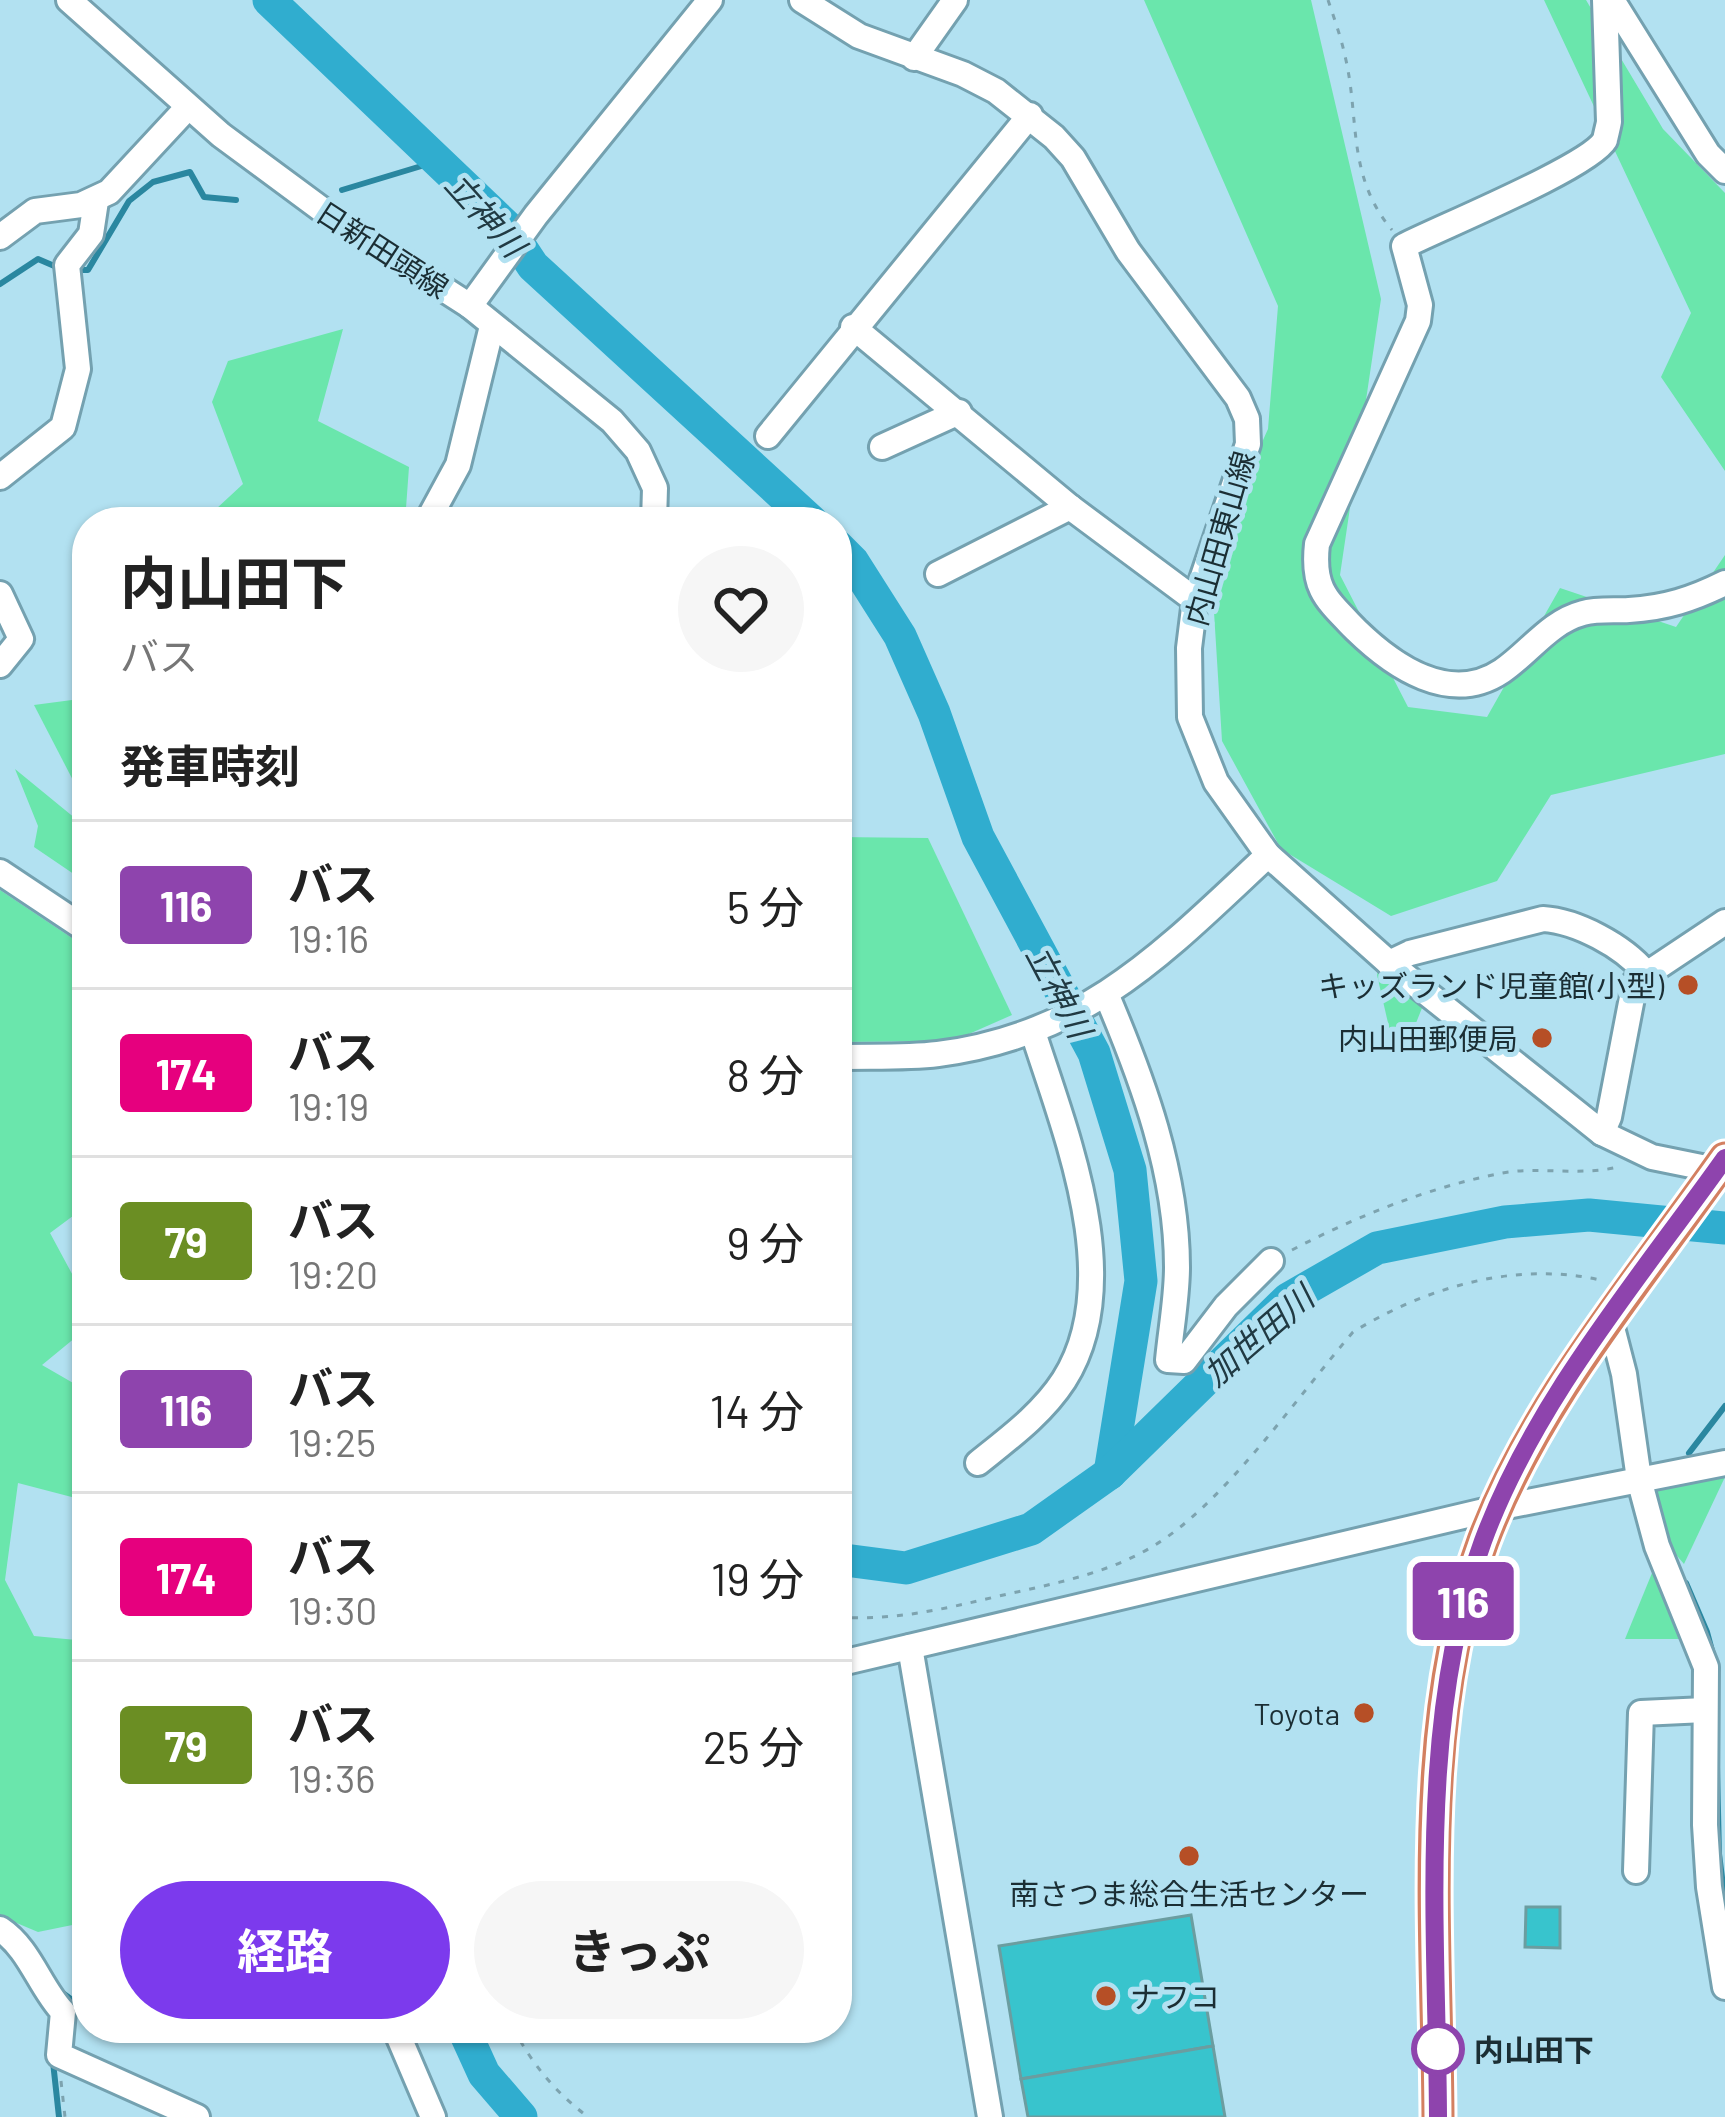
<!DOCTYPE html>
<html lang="ja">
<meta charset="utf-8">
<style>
:root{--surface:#fff;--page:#f6f6f6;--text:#222;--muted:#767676;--line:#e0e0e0;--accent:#7c3aed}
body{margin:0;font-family:Barlow,"Noto Sans JP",sans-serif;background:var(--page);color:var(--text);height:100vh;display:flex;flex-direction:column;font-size:45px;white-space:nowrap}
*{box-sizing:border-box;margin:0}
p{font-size:39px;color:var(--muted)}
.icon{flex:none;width:66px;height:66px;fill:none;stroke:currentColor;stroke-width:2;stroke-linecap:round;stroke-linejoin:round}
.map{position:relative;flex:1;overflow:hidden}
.drawer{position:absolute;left:72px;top:507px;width:780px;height:1536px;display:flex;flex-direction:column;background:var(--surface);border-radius:48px;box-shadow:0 3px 9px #0004}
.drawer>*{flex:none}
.badge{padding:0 24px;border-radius:9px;font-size:42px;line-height:78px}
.map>.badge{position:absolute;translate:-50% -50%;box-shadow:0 0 0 6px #fff}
h2{padding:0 48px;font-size:45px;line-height:108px}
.round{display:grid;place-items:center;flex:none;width:126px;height:126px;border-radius:63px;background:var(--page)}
.summary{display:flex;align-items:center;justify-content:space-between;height:204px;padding:0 48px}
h1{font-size:57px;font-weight:700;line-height:90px}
.cta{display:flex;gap:24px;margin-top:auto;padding:24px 48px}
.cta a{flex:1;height:138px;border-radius:72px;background:var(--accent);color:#fff;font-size:48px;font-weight:700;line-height:138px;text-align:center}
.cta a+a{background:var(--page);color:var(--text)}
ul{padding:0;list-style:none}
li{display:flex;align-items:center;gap:36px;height:168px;padding:0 48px;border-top:3px solid var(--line)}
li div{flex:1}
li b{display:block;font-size:45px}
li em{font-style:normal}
li .badge{min-width:132px;font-weight:700;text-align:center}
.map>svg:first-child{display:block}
.green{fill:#6ae6ac}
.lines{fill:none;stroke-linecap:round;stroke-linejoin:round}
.stream{stroke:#2a87a0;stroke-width:6}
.river{stroke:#30adcf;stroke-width:33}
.building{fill:#38c4cd;stroke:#6b9da0;stroke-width:3}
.minor-casing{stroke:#74a1b0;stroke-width:30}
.highway-casing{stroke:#fff;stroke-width:39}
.path{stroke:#7da3af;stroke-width:3;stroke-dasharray:6 9;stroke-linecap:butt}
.minor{stroke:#fff;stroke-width:24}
.highway{stroke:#d38061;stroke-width:33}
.line-casing{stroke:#fff;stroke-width:27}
.line{stroke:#8e44ad;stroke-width:18}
.poi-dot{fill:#b64f26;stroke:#b2e1f1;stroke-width:4.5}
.stop-dot{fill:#fff;stroke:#8e44ad;stroke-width:6}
.labels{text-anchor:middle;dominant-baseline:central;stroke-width:10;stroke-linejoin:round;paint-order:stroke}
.street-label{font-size:30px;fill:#1b2e34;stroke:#b2e1f1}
.poi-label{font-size:30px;fill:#1b2e34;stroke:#b2e1f1;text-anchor:end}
.stop-label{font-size:30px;font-weight:bold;fill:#1b2e34;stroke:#b2e1f1;text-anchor:start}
.water-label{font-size:33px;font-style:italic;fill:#213a43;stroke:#b2e1f1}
</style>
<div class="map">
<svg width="1725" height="2117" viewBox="0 0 1725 2117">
<rect width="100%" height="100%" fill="#b2e1f1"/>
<!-- green -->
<g class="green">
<polygon points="1144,0 1311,0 1381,299 1340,575 1408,707 1487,717 1560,588 1676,627 1725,555 1725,754 1551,795 1497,881 1391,916 1281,849 1222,741 1214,612 1242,487 1268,429 1278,306"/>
<polygon points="1544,0 1586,0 1663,129 1725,193 1725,471 1661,377 1691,313"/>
<polygon points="343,329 318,421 409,467 405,522 202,522 243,484 212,402 228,361"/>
<polygon points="87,698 87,797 77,788 34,705"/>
<polygon points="15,769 87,828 87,883 34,847 38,826"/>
<polygon points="837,837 928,838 1012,1015 953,1041 837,1042"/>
<polygon points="0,890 87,948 87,1216 81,1210 50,1233 78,1285 87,1328 42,1365 87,1391 87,1501 18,1483 5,1580 34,1636 87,1641 87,1922 38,1932 0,1916"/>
<polygon points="1379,967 1424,1003 1412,1033 1391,1036 1377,975"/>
<polygon points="1725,1472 1725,1477 1684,1564 1666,1543 1650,1490"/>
<polygon points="1652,1573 1662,1573 1686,1639 1625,1639"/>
</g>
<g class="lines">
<!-- stream -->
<g class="stream">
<polyline points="342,190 438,161"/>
<polyline points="83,270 88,270 129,201 153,182 190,172 204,197 236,200"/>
<polyline points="0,284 38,259 59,268"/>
<polyline points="1689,1453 1725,1406"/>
<polyline points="1686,1583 1707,1632 1714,1658"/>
<polyline points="1717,1767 1719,1854 1725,1901"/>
<polyline points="60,1991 72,2000 87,1990"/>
<polyline points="53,2062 59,2117"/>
</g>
<!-- river -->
<g class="river">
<polyline points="269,0 507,227 533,266 812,522"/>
<polyline points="837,546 853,562 900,636 934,713 978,837 1094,1053 1130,1170 1141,1281 1110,1473"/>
<polyline points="837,1559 906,1568 1031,1529 1110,1473 1288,1299 1377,1248 1505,1222 1589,1215 1725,1228"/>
<polyline points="463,2028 484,2074 521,2117"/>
</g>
</g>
<!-- building -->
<g class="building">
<polygon points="1526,1907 1560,1907 1560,1948 1525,1947"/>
<polygon points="1191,1915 1213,2046 1021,2079 999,1946"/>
<polygon points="1213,2046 1225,2117 1028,2117 1021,2079"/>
</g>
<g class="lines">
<!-- minor casing -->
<g class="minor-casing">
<g id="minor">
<polyline points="69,0 221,135 336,220 470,306 612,421 638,451 655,488 654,522"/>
<polyline points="802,0 859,36 963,74 996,91 1054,137 1073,158 1128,251 1238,398 1247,419 1248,444 1195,600 1189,648 1190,717 1216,782 1268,855 1389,963 1602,1133 1652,1157 1716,1170"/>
<path d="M1605 0 1609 122C1609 123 1605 139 1605 140 1589 167 1439 228 1404 246L1420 305 1418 321 1317 544C1312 589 1326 599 1356 630 1393 666 1450 706 1502 671 1530 652 1549 622 1583 613 1597 609 1614 611 1629 610 1665 608 1693 599 1725 583"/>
<polyline points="1612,0 1708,154 1725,171"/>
<polyline points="914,58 955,0"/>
<polyline points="0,237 35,211 81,205 109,192 188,107"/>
<polyline points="470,306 536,215 710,0"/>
<polyline points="853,327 1070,507 1195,600"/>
<polyline points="768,436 1030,115"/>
<polyline points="882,447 959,412"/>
<polyline points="0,477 63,427 78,369 67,265 91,234 96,201"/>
<polyline points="427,522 458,465 492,326"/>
<polyline points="938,574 1070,507"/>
<polyline points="0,594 21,639 0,665"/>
<polyline points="0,872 87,930"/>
<path d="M1389 963 1410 953 1543 919C1577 921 1623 946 1645 972"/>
<path d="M1107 996C1143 1081 1177 1173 1177 1267 1177 1297 1171 1329 1168 1360L1184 1361 1226 1306 1271 1261"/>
<path d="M837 1057C870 1056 905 1058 938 1054 1087 1035 1164 952 1268 855"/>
<polyline points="1602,1133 1609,1117 1635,982 1725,922"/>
<polyline points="1610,1320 1624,1374 1639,1479 1657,1546 1706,1667 1705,1825 1709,1887 1725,1987"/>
<path d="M978 1463C1009 1438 1042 1414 1064 1380 1127 1281 1065 1132 1033 1032"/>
<polyline points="910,1647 990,2117"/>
<polyline points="837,1664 1497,1508 1725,1463"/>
<polyline points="1636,1871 1641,1713 1705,1710"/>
<path d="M0 1929C30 1949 39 1986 63 2012L59 2055 197 2117"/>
<polyline points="395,2028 433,2117"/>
</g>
</g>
<!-- highway casing -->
<g class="highway-casing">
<path id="highway" d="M1438 2117C1437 1928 1416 1721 1483 1541 1536 1400 1640 1280 1725 1158"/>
</g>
<!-- path -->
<g class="path">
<path d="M1328 0C1334 18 1341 37 1345 56 1360 118 1346 175 1392 230"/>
<path d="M1292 1250C1357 1216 1430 1187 1502 1173 1541 1166 1582 1177 1622 1166"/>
<path d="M837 1617C894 1621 944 1609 999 1596 1052 1584 1108 1574 1155 1545 1225 1502 1298 1396 1353 1332 1427 1287 1515 1261 1600 1280"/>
<path d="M513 2028C533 2065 554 2091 588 2117"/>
<polyline points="61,2081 65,2117"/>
</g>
<!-- minor -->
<use href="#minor" class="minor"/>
<!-- highway -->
<use href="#highway" class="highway"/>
</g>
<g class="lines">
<!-- line casing -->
<g class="line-casing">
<path id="line" d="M1438 2117C1437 1929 1417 1719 1483 1541 1535 1400 1639 1279 1725 1158"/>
</g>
<!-- line -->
<use href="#line" class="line"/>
</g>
<!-- markers -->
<g class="poi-dot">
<circle cx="1688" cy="985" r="12"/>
<circle cx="1542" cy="1038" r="12"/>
<circle cx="1364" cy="1713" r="12"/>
<circle cx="1189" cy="1856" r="12"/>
<circle cx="1106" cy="1996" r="12"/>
</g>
<circle class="stop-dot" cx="1438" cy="2049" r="24"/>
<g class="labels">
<!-- street labels -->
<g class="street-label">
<text transform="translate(383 249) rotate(33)">日新田頭線</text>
<text transform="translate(1219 538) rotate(-74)">内山田東山線</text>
</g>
<!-- poi labels -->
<g class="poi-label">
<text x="1664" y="985">キッズランド児童館(小型)</text>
<text x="1518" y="1038">内山田郵便局</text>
<text x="1340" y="1713">Toyota</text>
<text x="1189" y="1893" text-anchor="middle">南さつま総合生活センター</text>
<text x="1130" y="1996" text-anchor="start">ナフコ</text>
</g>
<!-- stop labels -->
<g class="stop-label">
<text x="1474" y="2049">内山田下</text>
</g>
<!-- water labels -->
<g class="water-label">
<text transform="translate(486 214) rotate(48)">立神川</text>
<text transform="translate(1060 991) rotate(62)">立神川</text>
<text transform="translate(1258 1335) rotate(-41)">加世田川</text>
</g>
</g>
</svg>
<b class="badge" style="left:1463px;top:1601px;background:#8e44ad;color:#fff">116</b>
<section class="drawer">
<div class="summary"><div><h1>内山田下</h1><p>バス</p></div><a class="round"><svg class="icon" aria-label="heart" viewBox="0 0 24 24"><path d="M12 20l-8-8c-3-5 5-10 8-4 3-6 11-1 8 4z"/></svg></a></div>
<h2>発車時刻</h2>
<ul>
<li><span class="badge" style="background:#8e44ad;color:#fff">116</span><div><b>バス</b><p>19:16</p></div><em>5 分</em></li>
<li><span class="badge" style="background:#e6007e;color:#fff">174</span><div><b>バス</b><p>19:19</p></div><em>8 分</em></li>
<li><span class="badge" style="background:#6b8e23;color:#fff">79</span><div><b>バス</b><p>19:20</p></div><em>9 分</em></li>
<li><span class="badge" style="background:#8e44ad;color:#fff">116</span><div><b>バス</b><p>19:25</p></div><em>14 分</em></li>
<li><span class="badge" style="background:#e6007e;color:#fff">174</span><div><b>バス</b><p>19:30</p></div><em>19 分</em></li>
<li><span class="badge" style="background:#6b8e23;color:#fff">79</span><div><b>バス</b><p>19:36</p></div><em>25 分</em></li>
</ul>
<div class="cta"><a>経路</a><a>きっぷ</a></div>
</section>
</div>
